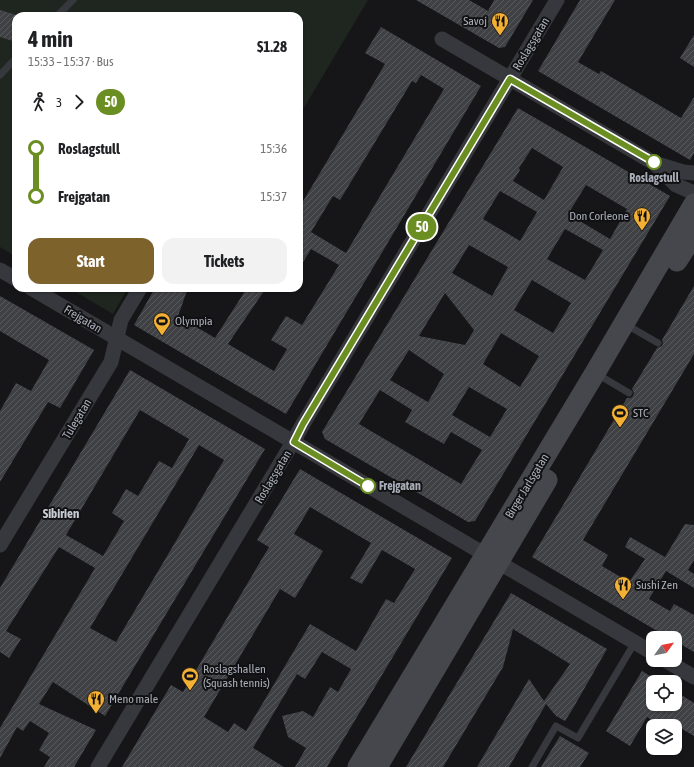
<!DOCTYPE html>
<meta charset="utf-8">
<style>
:root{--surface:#fff;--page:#f2f2f2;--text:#202124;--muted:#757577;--accent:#7e622b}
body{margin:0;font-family:"Asap Condensed",sans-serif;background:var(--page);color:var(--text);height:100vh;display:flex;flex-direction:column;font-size:15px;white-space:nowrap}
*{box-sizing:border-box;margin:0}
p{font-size:13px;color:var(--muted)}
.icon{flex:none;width:22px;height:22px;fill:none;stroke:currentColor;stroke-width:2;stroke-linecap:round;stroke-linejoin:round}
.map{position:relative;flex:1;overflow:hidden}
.drawer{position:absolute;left:12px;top:12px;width:291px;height:280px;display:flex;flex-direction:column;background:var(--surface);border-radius:12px;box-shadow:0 1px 3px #0004}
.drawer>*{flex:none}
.badge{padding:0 8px;border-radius:13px;font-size:14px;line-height:26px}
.needle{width:26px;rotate:57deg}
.buttons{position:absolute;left:646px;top:631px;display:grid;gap:8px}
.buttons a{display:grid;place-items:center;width:36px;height:36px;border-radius:8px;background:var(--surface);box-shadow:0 1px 3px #0004;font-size:20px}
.map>.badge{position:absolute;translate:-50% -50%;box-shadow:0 0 0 2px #fff}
.legs{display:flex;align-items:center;gap:6px;height:44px;padding:0 16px;font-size:13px}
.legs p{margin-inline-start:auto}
.head{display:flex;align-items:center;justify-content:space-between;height:68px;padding:0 16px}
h1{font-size:22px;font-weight:700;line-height:30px}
.primary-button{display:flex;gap:8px;margin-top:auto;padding:8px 16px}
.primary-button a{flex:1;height:46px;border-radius:12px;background:var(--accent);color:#fff;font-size:16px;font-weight:700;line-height:46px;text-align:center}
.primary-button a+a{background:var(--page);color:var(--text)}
ul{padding:0 16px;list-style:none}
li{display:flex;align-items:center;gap:14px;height:48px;font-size:15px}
li i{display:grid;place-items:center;width:6px;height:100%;margin:0 5px;background:currentColor}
li i::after{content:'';width:10px;height:10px;margin:-5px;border:3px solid;border-radius:50%;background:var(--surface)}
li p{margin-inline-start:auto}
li:first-child i{background:linear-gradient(#0000 50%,currentColor 0)}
li:last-child i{background:linear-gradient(currentColor 50%,#0000 0)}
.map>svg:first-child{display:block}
.green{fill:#1e261f}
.building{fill:url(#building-hatch);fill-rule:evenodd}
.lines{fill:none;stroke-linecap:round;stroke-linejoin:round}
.lane{stroke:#37383d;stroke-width:7}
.street{stroke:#37383d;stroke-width:15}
.secondary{stroke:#45474d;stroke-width:21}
.line-1-casing{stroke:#fff;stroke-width:9}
.line-1{stroke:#6b8e23;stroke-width:6}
.stop-1-dot{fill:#fff;stroke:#6b8e23;stroke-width:2}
.labels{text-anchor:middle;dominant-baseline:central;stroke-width:4;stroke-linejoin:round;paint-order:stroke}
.poi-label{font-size:12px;fill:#a8adb8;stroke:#111113;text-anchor:start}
.street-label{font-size:12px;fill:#a8adb8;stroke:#111113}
.stop-label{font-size:12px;font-weight:bold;fill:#a8adb8;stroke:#111113}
.neighbourhood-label{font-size:13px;font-weight:bold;fill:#c9ccd4;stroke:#111113}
</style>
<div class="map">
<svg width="694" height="767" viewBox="0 0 694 767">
<defs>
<pattern id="building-hatch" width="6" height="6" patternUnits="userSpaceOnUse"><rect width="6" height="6" fill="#404145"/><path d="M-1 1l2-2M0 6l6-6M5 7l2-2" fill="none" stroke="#595a5e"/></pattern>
</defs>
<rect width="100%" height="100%" fill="#161618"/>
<!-- green -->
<g class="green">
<polygon points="0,0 368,0 299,116 299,16 16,16 16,257 0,247"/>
<polygon points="69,288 128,288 113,314"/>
</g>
<!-- building -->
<g class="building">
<polygon points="416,0 469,0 488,11 494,0 533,0 505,47 499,48"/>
<polygon points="580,0 615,0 578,62 599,74 601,71 681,118 694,97 694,153 690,160 538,71"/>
<polygon points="0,10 16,15 16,42 0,37"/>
<path d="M381 27 481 86 286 414 134 325 155 288H188L178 316 215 338 247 288H266L228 344 274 371 287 349 271 340 286 316 302 325 339 265 311 249 299 269V208L385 64 365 53ZM421 75 444 89 346 253 311 232 333 196 340 200 412 81 416 83Z"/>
<polygon points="694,35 694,67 680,58"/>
<path d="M518 108 670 196 475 521 468 522 325 439 322 432ZM532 148 563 167 544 200 513 181 520 170 519 168ZM586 185 627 209 610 239 568 214ZM500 191 537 212 520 241 483 219ZM565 229 603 250 585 280 547 259ZM469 245 508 267 492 296 452 273ZM532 280 571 303 553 333 514 310ZM445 293 474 330 465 345 419 336ZM501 333 539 356 520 387 483 364ZM409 350 444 374 428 402 390 380ZM469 387 507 409 490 437 452 415ZM380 390 412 410 405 422 444 444 451 432 482 450 461 484 359 424Z"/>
<polygon points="694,286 694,354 583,540 608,555 602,566 629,582 645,559 625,547 630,537 665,557 685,524 694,525 694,560 688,570 694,574 694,588 666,571 649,599 670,611 674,604 694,615 694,652 675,641 675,638 669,638 532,557 627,398 631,398 633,396 634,393 632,389 657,348 662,346 663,343 662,340"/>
<polygon points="0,296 94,350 60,408 48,402 0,482 0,411 16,383 31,391 49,360 0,331"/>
<path d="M130 370 265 449 105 716 53 682 39 704 96 730 74 767H44L50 757 39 750 49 733 30 721 23 731 17 727 0 758V728L95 568 59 547 6 631 21 639 9 658 0 652V588ZM140 410 189 439 172 468 159 461 138 496 126 489 112 513 124 521 103 556 66 535ZM199 445 224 460 116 642 90 628Z"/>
<path d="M300 469 452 558 327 767H295L306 748 288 737 282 716 303 711 313 717 330 687 338 692 351 669 322 652 305 679 297 674 253 748 284 767H122L171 685 183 692 269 547 257 540ZM310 507 371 543 350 578 362 584 382 550 415 569 394 603 386 599 356 651 310 624 246 731 234 723 228 732 204 717 280 589 295 598 323 551 294 534Z"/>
<polygon points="511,593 607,649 572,710 565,721 556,716 546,704 509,767 477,767 529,679 544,701 570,664 513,629 503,667 443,767 406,767"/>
<polygon points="642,671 660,682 653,682 653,704 675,704 675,691 694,703 694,736 677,726 662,726 647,717 630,746 606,731"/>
<polygon points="560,736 589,753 580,767 541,767"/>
</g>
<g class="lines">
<!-- lane -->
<g class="lane">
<polyline points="57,16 73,0"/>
<polyline points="0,75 16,58"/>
<polyline points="625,324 658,343"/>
<polyline points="597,374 629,393"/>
<polyline points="532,767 556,726 578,738 635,642"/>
</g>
<!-- street -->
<g class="street">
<polyline points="442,39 654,163 683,172 694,173"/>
<polyline points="656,165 676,185 694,193"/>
<polyline points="0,270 16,279"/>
<polyline points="31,288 653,653"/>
<polyline points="0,545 111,362 121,320 140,288"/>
<polyline points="665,660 694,677"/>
<polyline points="98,767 293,442 303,424 557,0"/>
</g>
<!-- secondary -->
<g class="secondary">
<polyline points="677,261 694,234"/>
<polyline points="358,767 595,373 694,204"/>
<polyline points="377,767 547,480"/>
</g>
</g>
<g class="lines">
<!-- line-1 casing -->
<g class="line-1-casing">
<polyline id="line-1" points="368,486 294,442 303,424 510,79 654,162"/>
</g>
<!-- line-1 -->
<use href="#line-1" class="line-1"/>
</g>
<!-- icons -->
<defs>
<g id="restaurant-pin" transform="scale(0.9)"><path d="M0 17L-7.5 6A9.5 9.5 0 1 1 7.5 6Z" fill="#f2b134" stroke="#111113"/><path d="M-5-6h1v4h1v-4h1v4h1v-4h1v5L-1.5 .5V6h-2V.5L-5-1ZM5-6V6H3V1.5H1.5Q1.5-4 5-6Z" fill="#111"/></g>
<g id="stadium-pin" transform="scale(0.9)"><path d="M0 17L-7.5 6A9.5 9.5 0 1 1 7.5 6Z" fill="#f2b134" stroke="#111113"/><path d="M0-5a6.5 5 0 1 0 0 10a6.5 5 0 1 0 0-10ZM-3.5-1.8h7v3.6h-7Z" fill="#111"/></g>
</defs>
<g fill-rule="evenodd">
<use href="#restaurant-pin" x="500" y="21"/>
<use href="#restaurant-pin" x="642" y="216"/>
<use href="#stadium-pin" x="162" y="321"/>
<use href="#stadium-pin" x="620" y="413"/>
<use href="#restaurant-pin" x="623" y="585"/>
<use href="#stadium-pin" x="190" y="676"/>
<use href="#restaurant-pin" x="96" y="699"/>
</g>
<!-- markers -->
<g class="stop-1-dot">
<circle cx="654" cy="162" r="7"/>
<circle cx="368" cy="486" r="7"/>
</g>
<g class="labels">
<!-- poi labels -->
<g class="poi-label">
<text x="487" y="21" text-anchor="end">Savoj</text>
<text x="629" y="216" text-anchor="end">Don Corleone</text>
<text x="175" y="321">Olympia</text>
<text x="633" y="413">STC</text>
<text x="636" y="585">Sushi Zen</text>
<text x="203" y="669">Roslagshallen<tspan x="203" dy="14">(Squash tennis)</tspan></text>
<text x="109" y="699">Meno male</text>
</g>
<!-- street labels -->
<g class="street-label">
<text transform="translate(531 44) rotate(-59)">Roslagsgatan</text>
<text transform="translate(83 319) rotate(31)">Frejgatan</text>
<text transform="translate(77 419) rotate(-59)">Tulegatan</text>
<text transform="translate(273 477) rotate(-59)">Roslagsgatan</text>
<text transform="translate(527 486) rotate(-59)">Birger Jarlsgatan</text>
</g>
<!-- stop labels -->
<g class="stop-label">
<text x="654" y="178">Roslagstull</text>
<text x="379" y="486" text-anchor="start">Frejgatan</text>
</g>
<!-- neighbourhood labels -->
<g class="neighbourhood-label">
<text x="61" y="513">Sibirien</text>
</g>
</g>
</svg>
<div class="buttons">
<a><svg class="needle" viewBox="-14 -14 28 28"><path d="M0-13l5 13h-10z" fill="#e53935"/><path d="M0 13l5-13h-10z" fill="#757577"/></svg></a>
<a><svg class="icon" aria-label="locate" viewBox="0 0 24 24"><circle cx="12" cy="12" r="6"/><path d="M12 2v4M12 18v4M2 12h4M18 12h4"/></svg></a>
<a><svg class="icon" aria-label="layers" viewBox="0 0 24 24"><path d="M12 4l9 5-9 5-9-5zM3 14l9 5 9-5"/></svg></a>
</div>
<b class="badge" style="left:422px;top:227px;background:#6b8e23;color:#fff">50</b>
<section class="drawer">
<div class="head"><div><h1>4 min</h1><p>15:33 – 15:37 · Bus</p></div><b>$1.28</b></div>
<div class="legs"><svg class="icon" aria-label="walk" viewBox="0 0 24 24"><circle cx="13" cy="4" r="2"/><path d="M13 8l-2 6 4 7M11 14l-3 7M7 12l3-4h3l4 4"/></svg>3<svg class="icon" aria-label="forward" viewBox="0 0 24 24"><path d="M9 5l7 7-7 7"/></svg><b class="badge" style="background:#6b8e23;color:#fff">50</b></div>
<ul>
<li><i style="color:#6b8e23"></i><b>Roslagstull</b><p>15:36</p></li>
<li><i style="color:#6b8e23"></i><b>Frejgatan</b><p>15:37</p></li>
</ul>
<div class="primary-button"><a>Start</a><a>Tickets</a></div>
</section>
</div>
